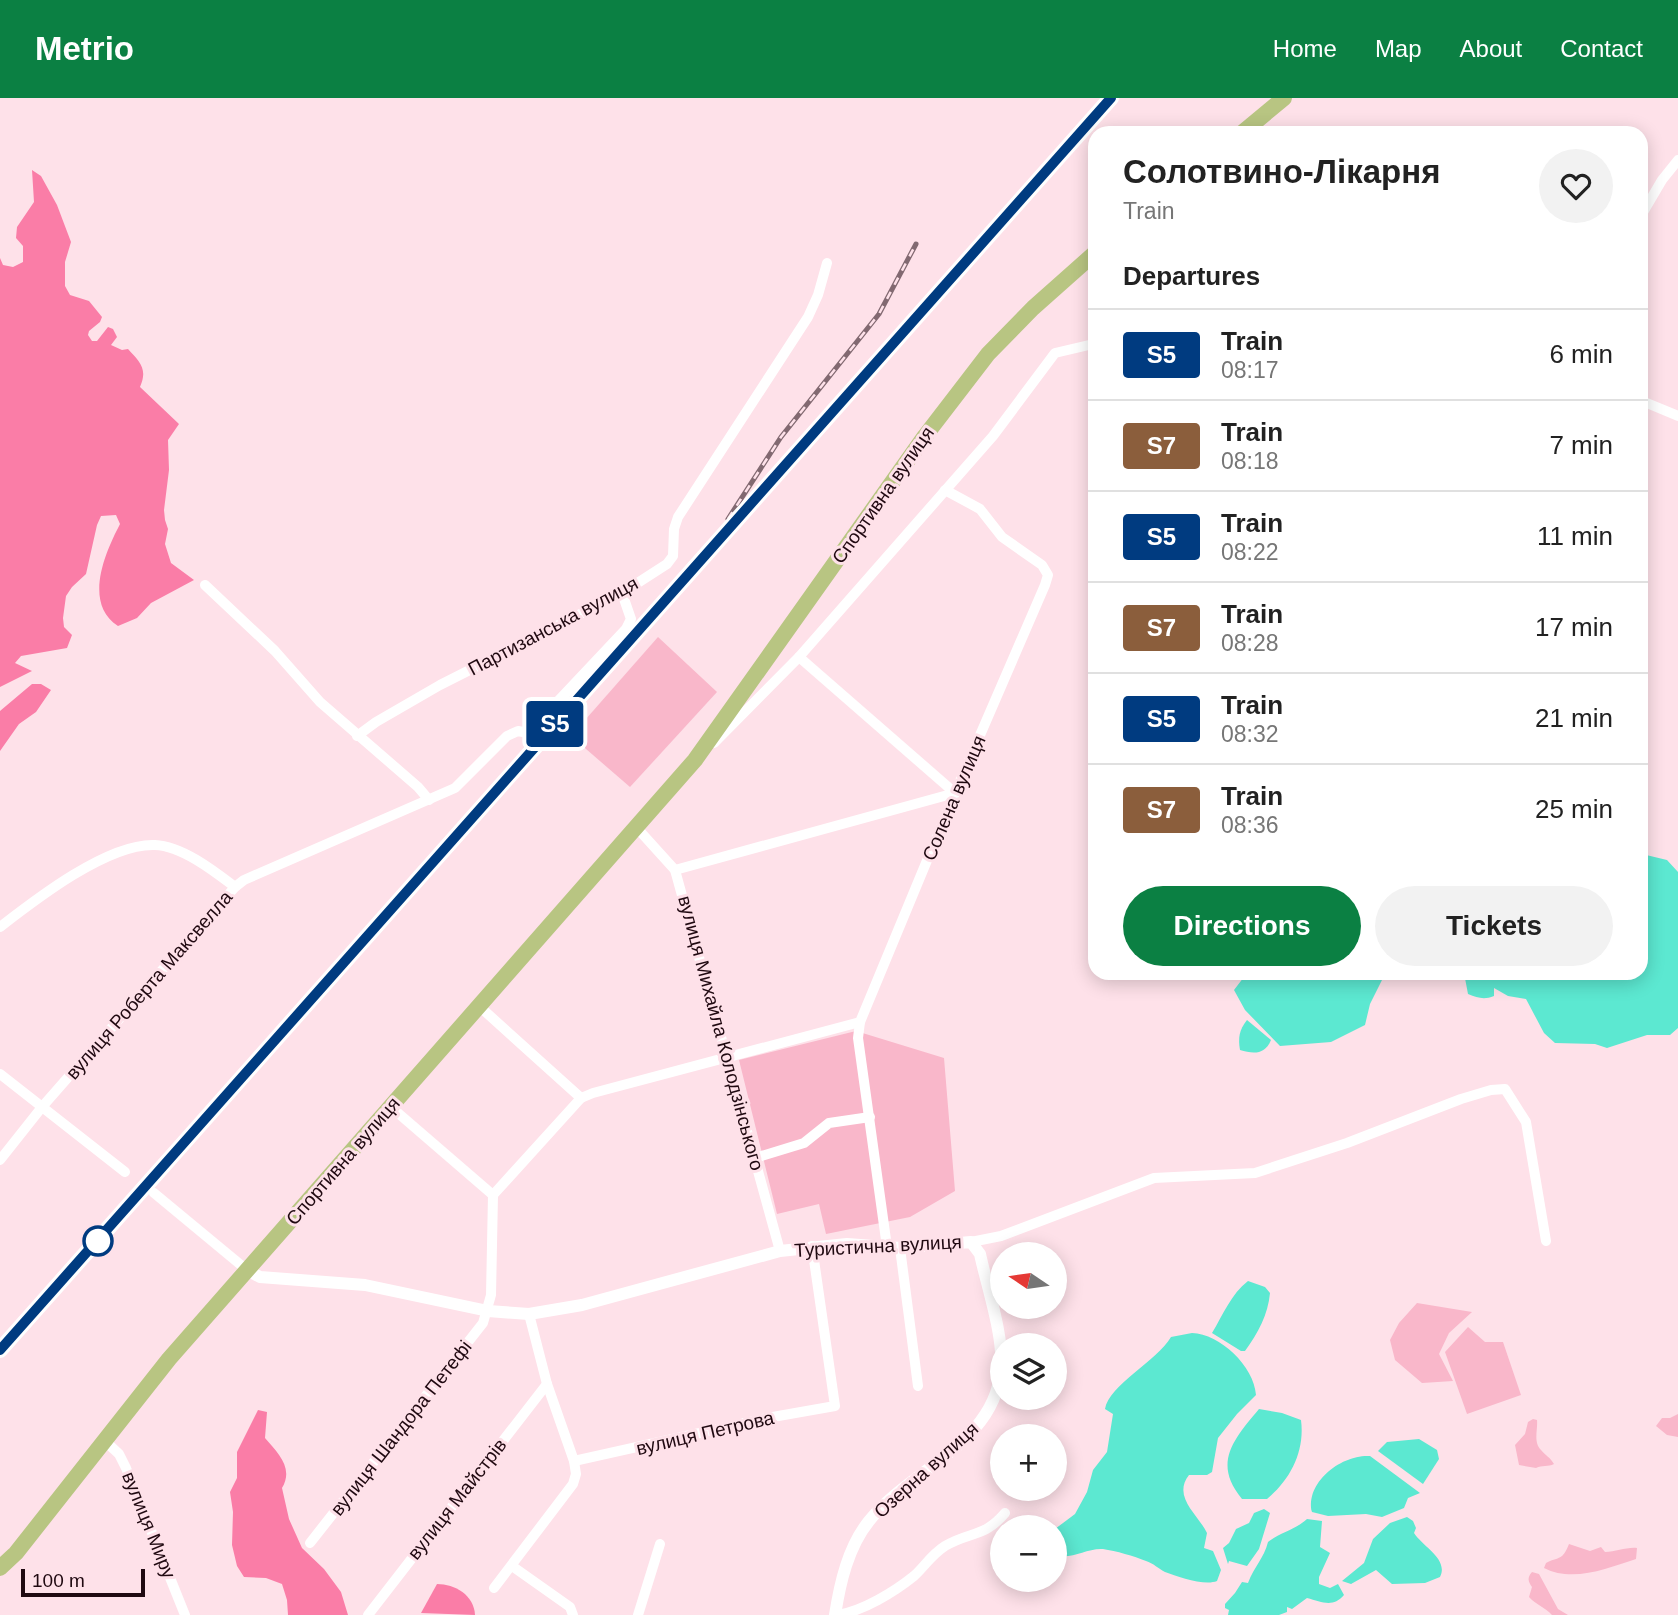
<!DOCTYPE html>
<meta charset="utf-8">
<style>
:root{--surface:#fff;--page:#f2f2f2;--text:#222;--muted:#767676;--line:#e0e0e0;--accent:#0b8043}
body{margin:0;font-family:Helvetica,sans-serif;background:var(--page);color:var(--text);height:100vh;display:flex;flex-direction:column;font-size:26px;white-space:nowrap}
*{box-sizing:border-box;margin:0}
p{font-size:23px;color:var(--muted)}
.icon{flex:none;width:38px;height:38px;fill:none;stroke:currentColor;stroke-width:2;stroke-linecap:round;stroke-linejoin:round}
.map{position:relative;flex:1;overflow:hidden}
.sheet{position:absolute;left:1088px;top:28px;width:560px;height:854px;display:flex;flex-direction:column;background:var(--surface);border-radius:21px;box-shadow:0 4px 18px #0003}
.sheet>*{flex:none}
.badge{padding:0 14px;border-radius:5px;font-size:24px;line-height:46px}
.needle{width:46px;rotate:283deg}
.fabs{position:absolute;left:990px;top:1144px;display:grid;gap:14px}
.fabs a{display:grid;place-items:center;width:77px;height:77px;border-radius:50%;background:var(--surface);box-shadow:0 4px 18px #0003;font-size:35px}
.scale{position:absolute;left:21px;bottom:18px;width:124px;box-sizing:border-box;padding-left:7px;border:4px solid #200911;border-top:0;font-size:19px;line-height:24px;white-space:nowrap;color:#200911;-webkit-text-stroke:5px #fee1e9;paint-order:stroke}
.map>.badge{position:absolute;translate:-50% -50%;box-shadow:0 0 0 4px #fff}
h2{padding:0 35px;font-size:26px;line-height:63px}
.round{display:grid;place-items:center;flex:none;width:74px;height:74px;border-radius:37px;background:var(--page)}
.headline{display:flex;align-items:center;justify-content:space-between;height:119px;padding:0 35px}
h1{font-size:33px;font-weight:800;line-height:52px}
.cta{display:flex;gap:14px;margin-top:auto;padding:14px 35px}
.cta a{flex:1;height:80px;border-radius:42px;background:var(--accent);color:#fff;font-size:28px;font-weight:800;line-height:80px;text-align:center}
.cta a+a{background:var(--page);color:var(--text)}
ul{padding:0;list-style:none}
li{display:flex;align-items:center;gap:21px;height:91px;padding:0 35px;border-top:2px solid var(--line)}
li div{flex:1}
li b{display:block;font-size:26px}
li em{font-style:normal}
li .badge{min-width:77px;font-weight:700;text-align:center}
header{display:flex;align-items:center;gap:42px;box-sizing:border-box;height:98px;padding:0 35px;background:var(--accent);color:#fff}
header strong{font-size:33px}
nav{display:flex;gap:38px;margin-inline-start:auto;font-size:24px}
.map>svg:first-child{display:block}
.green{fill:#f9b7ca}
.forest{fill:#fa7da7}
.water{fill:#5ce8d1}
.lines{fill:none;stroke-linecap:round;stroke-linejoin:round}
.minor{stroke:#fff;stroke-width:10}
.tertiary{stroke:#fff;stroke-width:12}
.primary{stroke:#b8c582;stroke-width:16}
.rail-casing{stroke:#826971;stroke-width:5}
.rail{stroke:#fee1e9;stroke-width:2.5;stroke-dasharray:8;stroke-linecap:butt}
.line-casing{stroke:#fff;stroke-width:16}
.line{stroke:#003b80;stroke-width:10}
.stop-dot{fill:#fff;stroke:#003b80;stroke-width:3.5}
.labels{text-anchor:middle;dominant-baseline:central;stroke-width:6;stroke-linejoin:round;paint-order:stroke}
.street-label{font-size:19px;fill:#200911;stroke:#fee1e9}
</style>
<header>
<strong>Metrio</strong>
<nav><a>Home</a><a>Map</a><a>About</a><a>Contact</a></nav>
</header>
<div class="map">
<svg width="1678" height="1517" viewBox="0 0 1678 1517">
<rect width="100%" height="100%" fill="#fee1e9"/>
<!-- green -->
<g class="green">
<polygon points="658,539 717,594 630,689 571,638"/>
<polygon points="856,933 944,960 955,1093 910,1119 826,1136 819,1106 777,1116 739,962"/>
<polygon points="1417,1205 1472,1214 1449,1235 1439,1256 1453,1283 1422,1285 1395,1262 1390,1242 1399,1225"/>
<polygon points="1468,1229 1485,1244 1503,1244 1521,1297 1467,1316 1445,1254"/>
<polygon points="1678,1316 1678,1339 1667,1337 1656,1328 1662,1320 1670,1320"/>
<path d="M1533 1321 1537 1322C1538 1332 1533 1344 1541 1352 1546 1358 1550 1359 1554 1366 1548 1369 1542 1367 1536 1370L1519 1367 1515 1347 1525 1336 1528 1324Z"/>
<path d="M1569 1446 1590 1453 1601 1449 1605 1454C1616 1454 1626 1449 1637 1450L1636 1461C1608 1470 1573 1485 1544 1470L1546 1465C1560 1458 1562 1463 1569 1446Z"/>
<path d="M1532 1474 1539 1476 1558 1511 1568 1517H1552C1545 1509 1536 1507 1529 1499L1532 1489C1528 1483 1527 1480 1532 1474Z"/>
</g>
<!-- forest -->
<g class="forest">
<path d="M32 72 41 78 57 107 71 144 65 164V188L70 197 89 203 102 219 100 224 89 233 88 237 92 243H97L108 229 113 231 117 239 111 247 122 252 128 251C140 264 148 271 140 289L179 326 168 342 169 372 164 412 165 422 168 431 165 446 171 465 194 482 151 505 137 520 118 528C83 505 105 455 120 426L116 417 101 418 97 427 86 476 72 489 66 498 63 520 64 529 72 537 67 550 21 558 15 565 32 573 0 589V160L3 167 13 169 23 164V148L16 140 17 129 34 104Z"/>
<polygon points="32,586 41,586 51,592 36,614 19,626 0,653 0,613"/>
<path d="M258 1312 267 1314 265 1340C278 1355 294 1370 282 1390L289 1421 302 1450 324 1471 341 1494 348 1517H288L287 1502 282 1486 266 1480 244 1479 237 1468 232 1447 233 1414 230 1394 237 1380V1354Z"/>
<path d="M437 1486C455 1486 474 1497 475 1517L421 1515Z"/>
</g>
<!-- water -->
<g class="water">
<path d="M1642 756 1667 762 1678 774V930L1670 937H1647L1607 950 1595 946 1555 945 1544 935 1526 901 1508 898 1494 890V898C1484 902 1478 900 1468 896L1464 875H1488L1493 880 1498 875H1642Z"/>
<polygon points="1247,875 1381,875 1382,882 1370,906 1365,927 1331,944 1280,948 1245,912 1234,892"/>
<path d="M1247 922 1271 942C1265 957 1253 956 1240 952 1238 940 1239 932 1247 922Z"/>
<path d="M1248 1183 1265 1189 1270 1195C1268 1217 1258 1235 1245 1253H1241L1212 1235C1223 1217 1231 1196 1248 1183Z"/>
<path d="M1192 1235C1220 1236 1254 1268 1256 1297L1237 1316 1218 1340 1212 1374 1207 1377H1189C1172 1399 1198 1416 1207 1435L1204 1450 1213 1453 1221 1472 1217 1483C1205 1488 1178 1479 1165 1474 1159 1471 1153 1465 1146 1463 1134 1458 1116 1453 1103 1451 1086 1450 1072 1462 1055 1457V1431L1075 1416 1087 1394 1093 1372 1107 1354 1113 1316 1105 1311C1109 1287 1157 1263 1171 1239Z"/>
<path d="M1259 1311 1282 1315 1301 1322C1305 1353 1291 1381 1267 1401H1242C1212 1365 1234 1341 1259 1311Z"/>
<polygon points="1419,1341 1437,1352 1439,1361 1423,1386 1378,1353 1387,1344"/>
<path d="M1370 1358 1420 1395 1408 1400 1404 1410 1382 1419 1366 1416 1328 1418 1312 1414C1305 1384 1342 1356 1370 1358Z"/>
<polygon points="1264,1411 1270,1415 1259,1451 1247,1468 1229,1463 1228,1466 1223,1450 1229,1445 1236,1431 1249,1425 1254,1415"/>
<path d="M1407 1419 1413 1423 1416 1430 1414 1435C1423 1449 1449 1461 1440 1479L1425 1485 1392 1486 1376 1472 1351 1486 1342 1483 1364 1465 1373 1441 1390 1425Z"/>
<path d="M1307 1421 1322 1423 1320 1449 1330 1455 1319 1479V1486L1330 1490 1338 1486 1344 1497C1333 1510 1322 1504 1307 1500L1292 1511 1287 1509V1514L1279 1517H1228L1229 1512 1225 1510V1506L1235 1495 1242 1484 1248 1485C1254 1469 1264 1460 1268 1444 1281 1434 1295 1432 1307 1421Z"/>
</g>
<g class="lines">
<!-- minor -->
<g class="minor">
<polyline points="1642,116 1662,82 1678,62"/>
<polyline points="1642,303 1678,318"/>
<polyline points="205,487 275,553 320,604 418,689 429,702"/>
<polyline points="799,559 955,695"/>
<polyline points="357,638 376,624 440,587 622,495 667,466 673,458 674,431 678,419 808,219 818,197 827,165"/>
<polyline points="714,645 799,559 993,338 1055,255 1089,247 1096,248"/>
<polyline points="637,730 675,772 780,1153"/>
<polyline points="675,772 955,695"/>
<path d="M0 829C36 801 108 745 155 747 182 748 214 773 235 789"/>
<polyline points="479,908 581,1000"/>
<polyline points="860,924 858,940 887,1149"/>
<polyline points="0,976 125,1074"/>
<polyline points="391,1009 493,1097"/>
<polyline points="755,1060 804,1045 829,1025 870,1019"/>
<polyline points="0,1062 42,1009 235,789 244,782 455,690 507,638 518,633 528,635 626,531 631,521 622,495"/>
<polyline points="154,1095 247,1172"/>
<polyline points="971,1144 1001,1138 1154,1080 1255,1075 1347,1045 1461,1001 1491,992 1505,991 1526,1024 1546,1143"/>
<polyline points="900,1150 918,1288"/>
<polyline points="104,1342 119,1356 126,1370 185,1517"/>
<polyline points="574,1363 767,1320 835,1308 812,1148"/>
<polyline points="310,1445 483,1225 491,1197 493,1097 581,1000 593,995 860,924 955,695 1045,487 1048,477 1042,467 1002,439 980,411 945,392"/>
<polyline points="512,1468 570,1509 573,1517"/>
<polyline points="494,1490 573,1386 576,1376 574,1363 547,1286 529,1216"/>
<polyline points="368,1517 547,1286"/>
<polyline points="638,1517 660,1446"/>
<path d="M838 1517C863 1513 894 1494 914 1478 925 1468 931 1457 945 1448 970 1433 984 1440 1005 1415"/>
</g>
<!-- tertiary -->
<path class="tertiary" d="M247 1172 260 1179 365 1187 488 1213 529 1216 582 1207 780 1153 847 1146 900 1150 971 1144 980 1156C987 1189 1004 1238 1001 1271 995 1346 910 1371 869 1423 848 1449 840 1485 835 1517"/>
<!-- primary -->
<g class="primary">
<polyline points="1242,35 1284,0"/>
<polyline points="0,1470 16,1455 169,1261 695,662 925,338 988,256 1033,210 1096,154"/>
</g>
<!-- rail casing -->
<g class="rail-casing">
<g id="rail">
<polyline points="728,421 781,339 879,216 916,146"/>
<polyline points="0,1252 1111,0"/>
</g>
</g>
<!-- rail -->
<use href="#rail" class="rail"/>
</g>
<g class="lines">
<!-- line casing -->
<g class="line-casing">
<polyline id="line" points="0,1252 1111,0"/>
</g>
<!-- line -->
<use href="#line" class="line"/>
</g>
<!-- markers -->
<circle class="stop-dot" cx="98" cy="1143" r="14"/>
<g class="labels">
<!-- street labels -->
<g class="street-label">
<text transform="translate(883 397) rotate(-55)">Спортивна вулиця</text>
<text transform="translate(553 528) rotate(-28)">Партизанська вулиця</text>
<text transform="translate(954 700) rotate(-67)">Солена вулиця</text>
<text transform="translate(149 887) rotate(-49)">вулиця Роберта Максвелла</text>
<text transform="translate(721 935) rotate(75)">вулиця Михайла Колодзінського</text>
<text transform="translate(343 1063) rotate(-49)">Спортивна вулиця</text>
<text transform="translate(878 1148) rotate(-3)">Туристична вулиця</text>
<text transform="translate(401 1330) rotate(-52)">вулиця Шандора Петефі</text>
<text transform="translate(705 1335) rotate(-13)">вулиця Петрова</text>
<text transform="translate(926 1372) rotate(-42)">Озерна вулиця</text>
<text transform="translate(457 1401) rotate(-52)">вулиця Майстрів</text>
<text transform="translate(149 1427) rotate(68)">вулиця Миру</text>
</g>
</g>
</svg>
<div class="fabs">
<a><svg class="needle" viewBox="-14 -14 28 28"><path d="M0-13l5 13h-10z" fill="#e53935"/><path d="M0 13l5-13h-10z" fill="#767676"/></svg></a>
<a><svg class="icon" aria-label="layers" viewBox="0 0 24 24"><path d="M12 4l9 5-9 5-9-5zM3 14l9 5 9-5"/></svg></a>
<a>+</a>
<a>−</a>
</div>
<div class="scale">100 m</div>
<b class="badge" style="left:555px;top:626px;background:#003b80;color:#fff">S5</b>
<section class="sheet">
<div class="headline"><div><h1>Солотвино-Лікарня</h1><p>Train</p></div><a class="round"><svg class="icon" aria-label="heart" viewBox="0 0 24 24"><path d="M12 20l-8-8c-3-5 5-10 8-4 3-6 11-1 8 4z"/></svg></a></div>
<h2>Departures</h2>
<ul>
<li><span class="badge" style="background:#003b80;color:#fff">S5</span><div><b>Train</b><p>08:17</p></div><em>6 min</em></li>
<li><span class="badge" style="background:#8b5e3c;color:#fff">S7</span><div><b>Train</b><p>08:18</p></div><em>7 min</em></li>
<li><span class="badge" style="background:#003b80;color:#fff">S5</span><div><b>Train</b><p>08:22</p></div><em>11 min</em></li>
<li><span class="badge" style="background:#8b5e3c;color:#fff">S7</span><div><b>Train</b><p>08:28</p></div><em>17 min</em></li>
<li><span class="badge" style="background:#003b80;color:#fff">S5</span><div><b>Train</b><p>08:32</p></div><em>21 min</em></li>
<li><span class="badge" style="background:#8b5e3c;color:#fff">S7</span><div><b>Train</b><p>08:36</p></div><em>25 min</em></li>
</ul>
<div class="cta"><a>Directions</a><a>Tickets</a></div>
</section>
</div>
